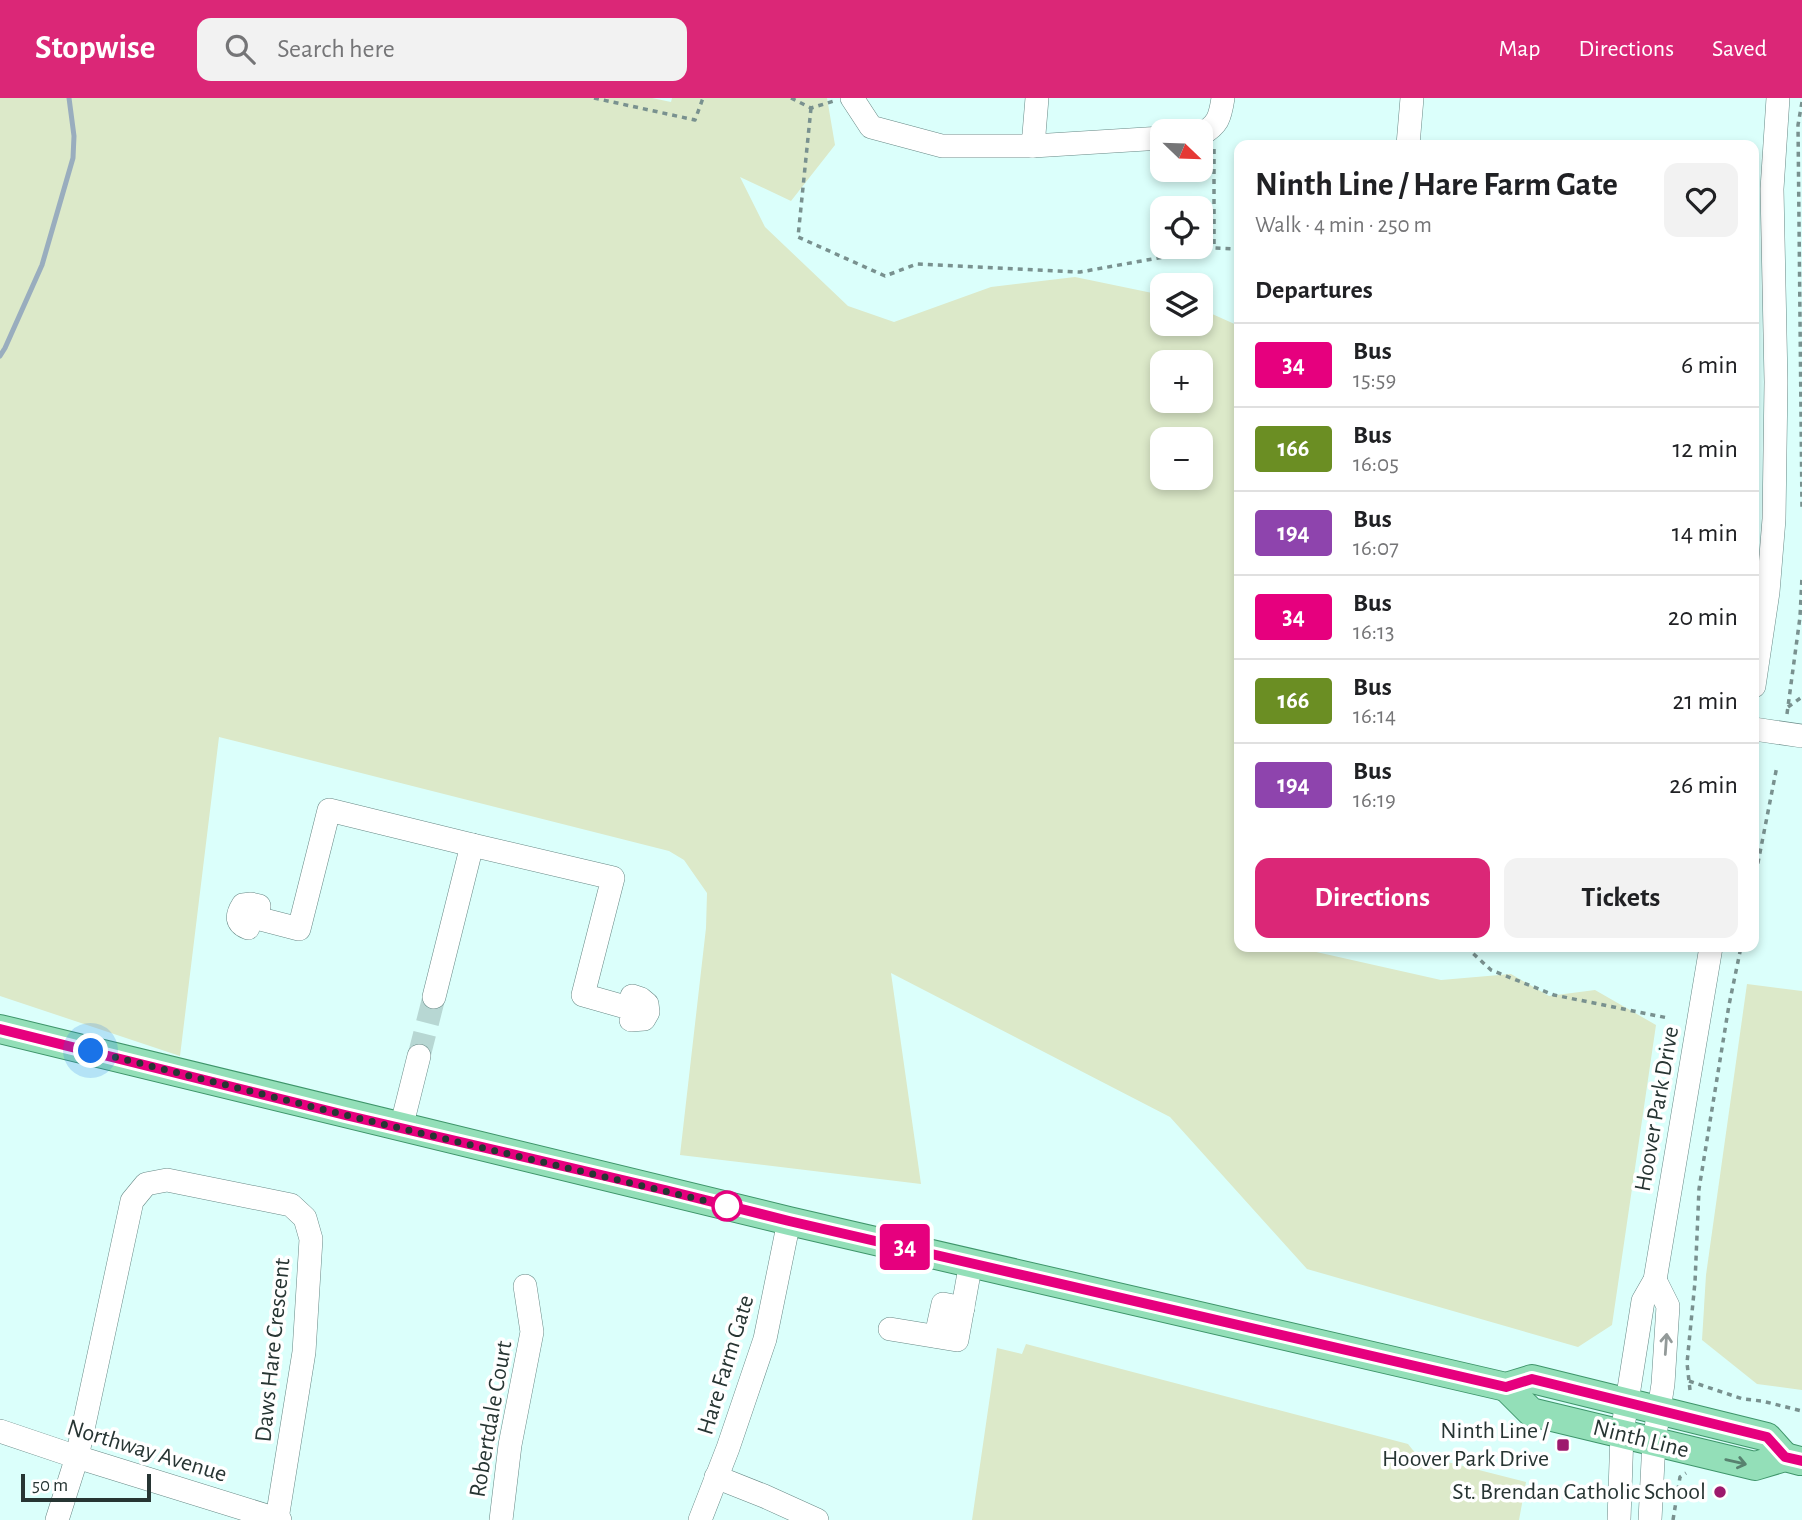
<!DOCTYPE html>
<meta charset="utf-8">
<style>
:root{--surface:#fff;--page:#f2f2f2;--text:#202124;--muted:#757577;--line:#e0e0e0;--accent:#db2777}
body{margin:0;font-family:"Alegreya Sans",sans-serif;background:var(--page);color:var(--text);height:100vh;display:flex;flex-direction:column;font-size:26px;white-space:nowrap}
*{box-sizing:border-box;margin:0}
p{font-size:23px;color:var(--muted)}
.icon{flex:none;width:38px;height:38px;fill:none;stroke:currentColor;stroke-width:2;stroke-linecap:round;stroke-linejoin:round}
.map{position:relative;flex:1;overflow:hidden}
.details{position:absolute;left:1234px;top:42px;width:525px;height:812px;display:flex;flex-direction:column;background:var(--surface);border-radius:14px;box-shadow:0 4px 10px #0003}
.details>*{flex:none}
.badge{padding:0 14px;border-radius:5px;font-size:24px;line-height:46px}
.needle{width:46px;rotate:113deg}
.buttons{position:absolute;left:1150px;top:21px;display:grid;gap:14px}
.buttons a{display:grid;place-items:center;width:63px;height:63px;border-radius:14px;background:var(--surface);box-shadow:0 4px 10px #0003;font-size:35px}
.scale{position:absolute;left:21px;bottom:18px;width:130px;box-sizing:border-box;padding-left:7px;border:4px solid #273533;border-top:0;font-size:19px;line-height:24px;white-space:nowrap;color:#273533;-webkit-text-stroke:5px #fff;paint-order:stroke}
.you{position:absolute;width:35px;height:35px;margin:-18px;border:5px solid #fff;border-radius:50%;background:#1a73e8;box-shadow:0 0 0 10px #1a73e833}
.map>.badge{position:absolute;translate:-50% -50%;box-shadow:0 0 0 4px #fff}
h2{padding:0 21px;font-size:26px;line-height:63px}
.round{display:grid;place-items:center;flex:none;width:74px;height:74px;border-radius:14px;background:var(--page)}
.headline{display:flex;align-items:center;justify-content:space-between;height:119px;padding:0 21px}
h1{font-size:33px;font-weight:700;line-height:52px}
.cta{display:flex;gap:14px;margin-top:auto;padding:14px 21px}
.cta a{flex:1;height:80px;border-radius:14px;background:var(--accent);color:#fff;font-size:28px;font-weight:700;line-height:80px;text-align:center}
.cta a+a{background:var(--page);color:var(--text)}
ul{padding:0;list-style:none}
li{display:flex;align-items:center;gap:21px;height:84px;padding:0 21px;border-top:2px solid var(--line)}
li div{flex:1}
li b{display:block;font-size:26px}
li em{font-style:normal}
li .badge{min-width:77px;font-weight:700;text-align:center}
header{display:flex;align-items:center;gap:42px;box-sizing:border-box;height:98px;padding:0 35px;background:var(--accent);color:#fff}
header strong{font-size:33px}
nav{display:flex;gap:38px;margin-inline-start:auto;font-size:24px}
.search{width:490px;height:63px;background:var(--page);display:flex;align-items:center;gap:18px;box-sizing:border-box;padding:0 24px;border-radius:14px;color:var(--muted);font-size:26px}
.map>svg:first-child{display:block}
.green{fill:#dce9c9;fill-rule:evenodd}
.lines{fill:none;stroke-linecap:round;stroke-linejoin:round}
.stream{stroke:#99adbe;stroke-width:5}
.minor-tunnel{stroke:#b7d7d3;stroke-width:23;stroke-dasharray:23 11;stroke-linecap:butt}
.minor-casing{stroke:#688986;stroke-width:24}
.major-casing{stroke:#3e956a;stroke-width:30}
.path{stroke:#79918f;stroke-width:3.5;stroke-dasharray:5 5;stroke-linecap:butt}
.minor{stroke:#fff;stroke-width:23}
.major{stroke:#93dfb8;stroke-width:28}
.oneway{stroke:#939a99}
.oneway2{stroke:#58826f}
.line-casing{stroke:#fff;stroke-width:16}
.line{stroke:#e6007e;stroke-width:10}
.walk{stroke:#273533;stroke-width:7;stroke-dasharray:0 12.6}
.stop-dot{fill:#fff;stroke:#e6007e;stroke-width:3.5}
.poi-dot{fill:#9d1a6d;stroke:#fff;stroke-width:2.5}
.labels{text-anchor:middle;dominant-baseline:central;stroke-width:7;stroke-linejoin:round;paint-order:stroke}
.street-label{font-size:24px;fill:#273533;stroke:#fff}
.poi-label{font-size:24px;fill:#273533;stroke:#fff;text-anchor:end}
</style>
<header>
<strong>Stopwise</strong>
<div class="search"><svg class="icon" aria-label="search" viewBox="0 0 24 24"><circle cx="10" cy="10" r="6"/><path d="M15 15l6 6"/></svg>Search here</div>
<nav><a>Map</a><a>Directions</a><a>Saved</a></nav>
</header>
<div class="map">
<svg width="1802" height="1422" viewBox="0 0 1802 1422">
<rect width="100%" height="100%" fill="#dbfffb"/>
<!-- green -->
<g class="green">
<path d="M0 0H652L671 4 672 0H827L835 47 791 103 740 79 765 129 848 208 894 224 991 189 1075 179 1162 197V226H1200L1201 211 1239 228V849H1294L1441 882 1511 876 1549 898 1595 892 1656 927 1612 1227 1578 1249 1307 1171 1170 1019 891 875 921 1086 680 1057 706 830 707 795 684 762 669 753 219 639 180 958 0 898ZM1162 264H1200V303H1162ZM1162 341H1200V380H1162Z"/>
<polygon points="1747,886 1802,893 1802,1292 1757,1286 1702,1242 1706,1177"/>
<polygon points="1026,1246 1408,1346 1416,1356 1526,1384 1519,1422 972,1422 997,1250 1022,1256"/>
</g>
<g class="lines">
<!-- stream -->
<polyline class="stream" points="0,258 5,250 42,167 73,60 74,38 69,0"/>
<!-- minor-tunnel -->
<polyline class="minor-tunnel" points="419,958 434,899"/>
<!-- minor casing -->
<g class="minor-casing">
<g id="minor">
<polyline points="852,0 871,29 942,48 1033,48 1162,40"/>
<path d="M1200 37C1218 27 1220 20 1223 0"/>
<polyline points="1408,47 1412,0"/>
<polyline points="1033,48 1037,0"/>
<polyline points="1754,588 1768,494 1774,421 1776,284 1772,91 1778,0"/>
<polyline points="1754,631 1802,638"/>
<polyline points="472,747 613,780 583,897 629,910 632,898 641,901 647,906 648,914 644,921 631,922"/>
<path d="M248 830C236 825 236 818 243 807L251 806 259 808 256 820 299 831 329 712 472 747 434 899"/>
<polyline points="401,1030 419,958"/>
<polyline points="890,1231 957,1242 971,1164"/>
<polyline points="936,1238 943,1206 963,1210"/>
<polyline points="0,1333 77,1359 280,1422"/>
<polyline points="716,1379 764,1398 817,1422"/>
<polyline points="57,1422 77,1359 132,1103 146,1086 167,1082 291,1107 305,1120 311,1141 304,1254 277,1421"/>
<polyline points="501,1422 510,1347 532,1234 525,1188"/>
<polyline points="700,1422 728,1350 765,1241 789,1123"/>
<polyline points="1619,1422 1622,1335 1643,1203 1655,1182 1711,849"/>
<polyline points="1650,1422 1654,1343 1663,1286 1668,1208 1655,1182"/>
</g>
</g>
<!-- major casing -->
<g class="major-casing">
<g id="major">
<polyline points="0,931 789,1123 1506,1289 1532,1281 1767,1339 1785,1359"/>
<polyline points="1506,1289 1531,1314 1755,1368 1785,1359 1800,1363"/>
</g>
</g>
<!-- path -->
<g class="path">
<polyline points="594,0 695,22 703,0"/>
<polyline points="791,0 811,10 834,3"/>
<polyline points="1802,4 1798,27 1802,412"/>
<polyline points="811,10 798,139 885,178 917,166 1080,174 1214,150 1239,151"/>
<polyline points="1214,51 1214,150"/>
<polyline points="1788,609 1802,599"/>
<polyline points="1787,616 1800,519 1802,479"/>
<polyline points="1754,785 1777,668"/>
<polyline points="1466,849 1491,872 1554,897 1668,920"/>
<polyline points="1689,1283 1743,1301 1762,1303 1802,1313"/>
<polyline points="1690,1292 1687,1265 1695,1184 1699,1091 1729,907 1741,849"/>
<polyline points="1673,1422 1680,1379 1686,1375"/>
</g>
<!-- minor -->
<use href="#minor" class="minor"/>
<!-- major -->
<use href="#major" class="major"/>
</g>
<!-- one-way arrows -->
<defs><path id="oneway-shaft" d="M-6 0H5M1.5-3L5.5 0L1.5 3" fill="none" stroke-width="1.6" stroke-linecap="round" stroke-linejoin="round" transform="scale(1.75)"/></defs>
<use class="oneway" href="#oneway-shaft" transform="translate(1666 1246) rotate(-86)"/>
<use class="oneway2" href="#oneway-shaft" transform="translate(1736 1364) rotate(13)"/>
<g class="lines">
<!-- line casing -->
<g class="line-casing">
<polyline id="line" points="0,931 345,1017 665,1092 789,1123 1506,1289 1532,1281 1767,1339 1785,1359 1802,1363"/>
</g>
<!-- line -->
<use href="#line" class="line"/>
<!-- walk -->
<polyline class="walk" points="91,953 345,1017 727,1108"/>
</g>
<!-- markers -->
<circle class="stop-dot" cx="727" cy="1108" r="14"/>
<g class="poi-dot">
<rect x="1556" y="1340" width="14" height="14" rx="3.5"/>
<circle cx="1720" cy="1394" r="7"/>
</g>
<g class="labels">
<!-- street labels -->
<g class="street-label">
<text transform="translate(1657 1011) rotate(-80)">Hoover Park Drive</text>
<text transform="translate(273 1252) rotate(-84)">Daws Hare Crescent</text>
<text transform="translate(726 1267) rotate(-73)">Hare Farm Gate</text>
<text transform="translate(491 1321) rotate(-80)">Robertdale Court</text>
<text transform="translate(1641 1341) rotate(14)">Ninth Line</text>
<text transform="translate(147 1353) rotate(17)">Northway Avenue</text>
</g>
<!-- poi labels -->
<g class="poi-label">
<text x="1549" y="1333">Ninth Line /<tspan x="1549" dy="28">Hoover Park Drive</tspan></text>
<text x="1706" y="1394">St. Brendan Catholic School</text>
</g>
</g>
</svg>
<div class="buttons">
<a><svg class="needle" viewBox="-14 -14 28 28"><path d="M0-13l5 13h-10z" fill="#e53935"/><path d="M0 13l5-13h-10z" fill="#757577"/></svg></a>
<a><svg class="icon" aria-label="locate" viewBox="0 0 24 24"><circle cx="12" cy="12" r="6"/><path d="M12 2v4M12 18v4M2 12h4M18 12h4"/></svg></a>
<a><svg class="icon" aria-label="layers" viewBox="0 0 24 24"><path d="M12 4l9 5-9 5-9-5zM3 14l9 5 9-5"/></svg></a>
<a>+</a>
<a>−</a>
</div>
<div class="scale">50 m</div>
<div class="you" style="left:91px;top:953px"></div>
<b class="badge" style="left:905px;top:1149px;background:#e6007e;color:#fff">34</b>
<section class="details">
<div class="headline"><div><h1>Ninth Line / Hare Farm Gate</h1><p>Walk · 4 min · 250 m</p></div><a class="round"><svg class="icon" aria-label="heart" viewBox="0 0 24 24"><path d="M12 20l-8-8c-3-5 5-10 8-4 3-6 11-1 8 4z"/></svg></a></div>
<h2>Departures</h2>
<ul>
<li><span class="badge" style="background:#e6007e;color:#fff">34</span><div><b>Bus</b><p>15:59</p></div><em>6 min</em></li>
<li><span class="badge" style="background:#6b8e23;color:#fff">166</span><div><b>Bus</b><p>16:05</p></div><em>12 min</em></li>
<li><span class="badge" style="background:#8e44ad;color:#fff">194</span><div><b>Bus</b><p>16:07</p></div><em>14 min</em></li>
<li><span class="badge" style="background:#e6007e;color:#fff">34</span><div><b>Bus</b><p>16:13</p></div><em>20 min</em></li>
<li><span class="badge" style="background:#6b8e23;color:#fff">166</span><div><b>Bus</b><p>16:14</p></div><em>21 min</em></li>
<li><span class="badge" style="background:#8e44ad;color:#fff">194</span><div><b>Bus</b><p>16:19</p></div><em>26 min</em></li>
</ul>
<div class="cta"><a>Directions</a><a>Tickets</a></div>
</section>
</div>
